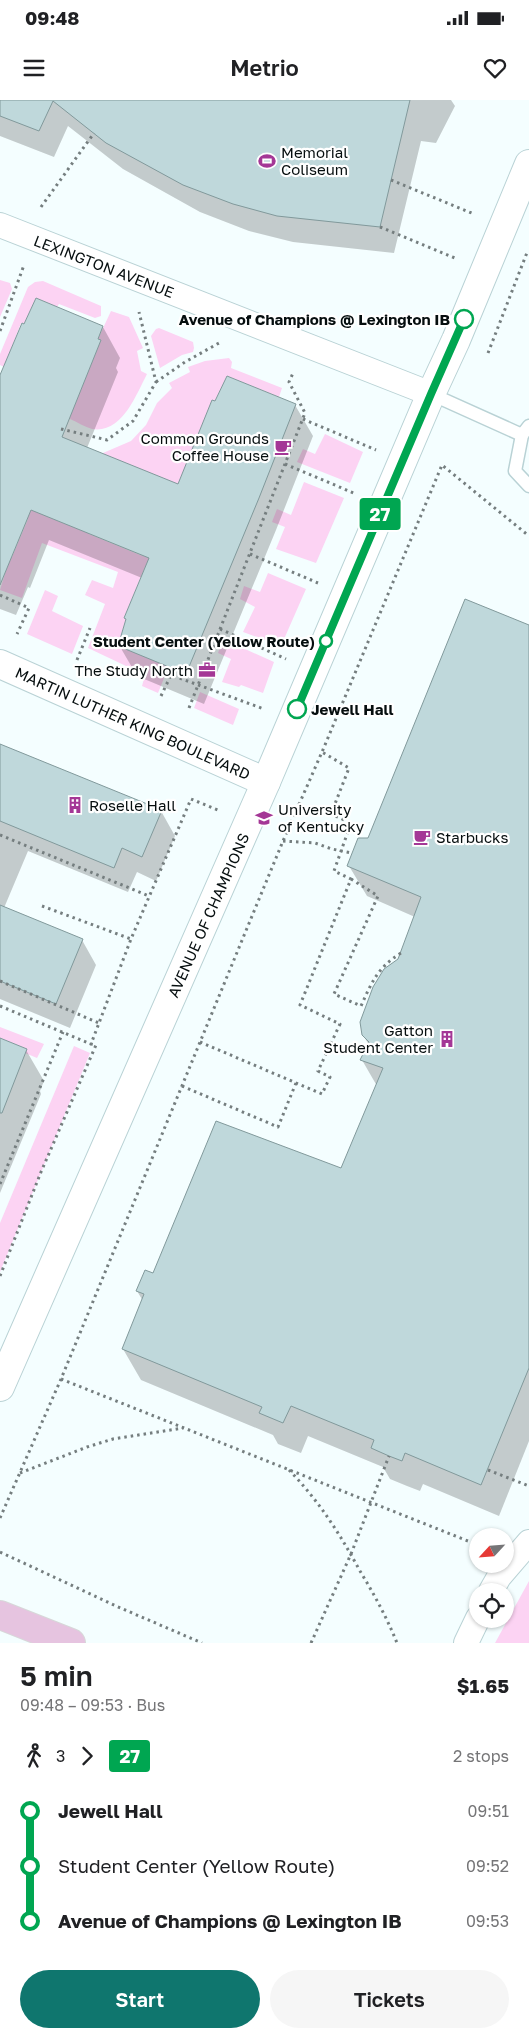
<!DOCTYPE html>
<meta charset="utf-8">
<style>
:root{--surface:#fff;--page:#f6f6f6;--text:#202124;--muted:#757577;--accent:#0f766e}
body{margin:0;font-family:"Golos Text",sans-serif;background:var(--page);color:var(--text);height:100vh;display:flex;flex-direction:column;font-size:19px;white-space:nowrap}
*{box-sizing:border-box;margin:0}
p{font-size:16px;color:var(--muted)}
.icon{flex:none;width:28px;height:28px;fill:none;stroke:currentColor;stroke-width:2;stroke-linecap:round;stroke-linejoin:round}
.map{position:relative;height:1543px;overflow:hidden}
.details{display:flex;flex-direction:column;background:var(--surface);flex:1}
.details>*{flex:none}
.badge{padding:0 10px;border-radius:4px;font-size:18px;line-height:32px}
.needle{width:32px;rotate:244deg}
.buttons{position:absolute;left:469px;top:1428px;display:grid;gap:10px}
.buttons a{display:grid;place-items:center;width:45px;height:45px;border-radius:50%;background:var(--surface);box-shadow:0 1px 4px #0004;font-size:25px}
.map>.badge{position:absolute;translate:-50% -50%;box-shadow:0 0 0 2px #fff}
.legs{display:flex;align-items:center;gap:8px;height:55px;padding:0 20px;font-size:16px}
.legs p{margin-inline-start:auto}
.head{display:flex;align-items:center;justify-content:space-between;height:85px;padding:0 20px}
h1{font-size:28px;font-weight:600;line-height:38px}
.action{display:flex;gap:10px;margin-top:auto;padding:10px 20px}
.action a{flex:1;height:58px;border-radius:30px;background:var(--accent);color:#fff;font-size:20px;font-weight:600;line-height:58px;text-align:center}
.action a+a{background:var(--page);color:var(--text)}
ul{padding:0 20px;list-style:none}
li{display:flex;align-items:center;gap:18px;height:55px;font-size:19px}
li i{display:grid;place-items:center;width:8px;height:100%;margin:0 6px;background:currentColor}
li i::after{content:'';width:12px;height:12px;margin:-6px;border:4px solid;border-radius:50%;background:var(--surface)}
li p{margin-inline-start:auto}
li:first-child i{background:linear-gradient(#0000 50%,currentColor 0)}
li:last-child i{background:linear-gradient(currentColor 50%,#0000 0)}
.status{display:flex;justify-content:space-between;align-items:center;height:35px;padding:0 25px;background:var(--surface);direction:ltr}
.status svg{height:14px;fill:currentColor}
header{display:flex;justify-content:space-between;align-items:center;height:65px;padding:0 20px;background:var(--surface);font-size:22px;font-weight:600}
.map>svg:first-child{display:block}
.green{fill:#fcd3f3}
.shadow{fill:#0003}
.building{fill:#bfd8db;stroke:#81999b}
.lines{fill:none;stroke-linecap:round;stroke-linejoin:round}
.service-casing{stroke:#b9d2d5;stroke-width:15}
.minor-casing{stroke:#b9d2d5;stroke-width:26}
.tertiary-casing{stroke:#b9d2d5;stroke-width:30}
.secondary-casing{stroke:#b9d2d5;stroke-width:30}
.primary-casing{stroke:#d7d8d9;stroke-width:30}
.path{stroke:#757e7f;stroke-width:3;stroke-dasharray:2.5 4;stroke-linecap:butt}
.service{stroke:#fff;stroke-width:12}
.minor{stroke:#fff;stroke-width:24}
.tertiary{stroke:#fff;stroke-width:28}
.secondary{stroke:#fff;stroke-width:28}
.primary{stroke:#e6c4e0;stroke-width:28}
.line-1-casing{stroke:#fff;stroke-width:11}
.line-1{stroke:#00a651;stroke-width:8}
.stop-1-dot{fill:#fff;stroke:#00a651;stroke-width:2.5}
.labels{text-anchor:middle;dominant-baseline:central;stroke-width:4.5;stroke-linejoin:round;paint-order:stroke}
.poi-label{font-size:15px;fill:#060e0f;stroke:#fff;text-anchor:start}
.street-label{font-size:15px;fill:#060e0f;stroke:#fff}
.stop-label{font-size:15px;font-weight:bold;fill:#060e0f;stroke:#fff;text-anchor:end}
</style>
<div class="status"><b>09:48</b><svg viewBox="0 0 49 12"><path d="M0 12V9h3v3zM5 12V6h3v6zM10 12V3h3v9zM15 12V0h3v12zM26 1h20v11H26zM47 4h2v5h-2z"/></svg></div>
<header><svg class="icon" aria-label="menu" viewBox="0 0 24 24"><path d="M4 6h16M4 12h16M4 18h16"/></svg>Metrio<svg class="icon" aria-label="heart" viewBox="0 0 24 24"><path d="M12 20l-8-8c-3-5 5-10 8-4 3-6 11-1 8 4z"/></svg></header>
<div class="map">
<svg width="529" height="1543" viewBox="0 0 529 1543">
<rect width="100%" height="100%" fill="#f4feff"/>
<!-- green -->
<g class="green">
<polygon points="0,180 10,183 12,189 0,217"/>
<polygon points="43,181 101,206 101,216 95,218 59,204 57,207 36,198 24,224 21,223 11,249 13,250 6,268 0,265 0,254 28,187 35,182"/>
<path d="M111 211 129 217 143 248 137 251 141 271 147 274C136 295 122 334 92 329 85 327 77 322 70 319V316L101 240 98 239Z"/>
<polygon points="159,228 193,242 194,248 193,252 182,255 160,268 151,236 156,229"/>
<polygon points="229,258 232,262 231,268 282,288 279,297 227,276 215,301 212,300 180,388 102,356 103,353 131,341 146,325 157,303 172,288 169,283 190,272 188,267 205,261"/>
<polygon points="325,334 363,352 350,383 297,362 303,349 315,354"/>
<polygon points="304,382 344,398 316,463 276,449 285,427 272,422 277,409 291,415"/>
<path d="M30 407C49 419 69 425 90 432L89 434 140 455 151 457 147 467H145L124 518 126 519 118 545 169 566 158 593 142 586 145 575 88 548 105 504 85 495 92 480 113 488 118 472 42 443 22 498 0 490 10 457H12L28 419 26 417Z"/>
<polygon points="268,473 306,489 281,546 243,532 255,507 240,499 244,486 260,492"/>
<polygon points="45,490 58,496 52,511 83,526 72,554 27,534"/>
<polygon points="223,539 274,562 263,593 241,585 239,587 222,582 231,559 218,553"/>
<polygon points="200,592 239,609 233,625 194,608"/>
<polygon points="0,927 44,944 37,958 25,953 27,949 0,938"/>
<polygon points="74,946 90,953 0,1172 0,1123"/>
<polygon points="529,1481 529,1543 495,1543"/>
</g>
<!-- shadow -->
<g class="shadow">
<polygon points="0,0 451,0 455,6 436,43 421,41 394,153 293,142 249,131 200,112 123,69 68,26 54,57 0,36"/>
<polygon points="57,208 103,227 120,258 116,268 118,272 87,348 179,386 295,305 313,336 276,430 204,604 137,576 119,545 127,521 125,518 142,478 49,440 30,488 28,487 16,515 0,509 0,279 25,225"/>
<polygon points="529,526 529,1341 499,1416 423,1384 420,1391 407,1386 390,1379 383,1367 308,1336 301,1353 278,1344 273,1335 141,1280 123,1249 143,1201 137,1191 154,1175 341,1069 377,986 362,960 369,945 363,935 399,860 415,817 367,796 349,766"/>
<polygon points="0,645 161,711 175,736 156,781 137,772 128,792 28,751 4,808 82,840 96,865 70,928 0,899"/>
<polygon points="0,939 26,950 44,981 40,991 41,994 0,1093"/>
</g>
<!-- building -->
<g class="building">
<polygon points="0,0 410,0 380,127 277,116 233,104 183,85 106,43 53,1 39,31 0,16"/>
<polygon points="36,198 103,226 98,239 101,240 62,337 178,384 212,300 215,301 227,276 296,304 259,398 186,574 118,546 126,519 124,518 149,458 31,410 0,485 0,275 22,223 24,224"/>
<polygon points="465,499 529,525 529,1268 481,1385 405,1353 402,1361 389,1356 371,1348 374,1340 291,1306 283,1323 259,1313 262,1307 122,1249 144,1194 136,1191 145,1170 153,1173 216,1021 341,1068 383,968 360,960 369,942 362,935 360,922 373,887 384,869 398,859 421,797 347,766 358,738 368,738"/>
<polygon points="0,644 162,710 142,757 122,748 114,768 0,721"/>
<polygon points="0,805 83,839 56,904 0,881"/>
<polygon points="0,938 27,949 2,1013 0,1013"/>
</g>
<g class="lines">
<!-- service casing -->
<g class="service-casing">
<g id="service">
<polyline points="431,294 522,335 529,326"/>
<polyline points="522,335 515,371 529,386"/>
</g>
</g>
<!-- minor casing -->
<g class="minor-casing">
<g id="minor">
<polyline points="0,125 431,294"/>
<polyline points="491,1491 499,1477 529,1442"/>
<polyline points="466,1543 478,1518"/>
</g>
</g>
<!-- tertiary casing -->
<g class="tertiary-casing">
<polyline id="tertiary" points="0,564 266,682"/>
</g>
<!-- secondary casing -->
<g class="secondary-casing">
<polyline id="secondary" points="0,1287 266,682 431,294 456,240 529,64"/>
</g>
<!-- primary casing -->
<g class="primary-casing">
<polyline id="primary" points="0,1515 71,1543"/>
</g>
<!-- path -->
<g class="path">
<polyline points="391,80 474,114"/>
<polyline points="41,107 94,33"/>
<polyline points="380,127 455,158"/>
<polyline points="0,231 24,165"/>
<polyline points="488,253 528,150"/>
<polyline points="156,282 185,262 219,243"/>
<polyline points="303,319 376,350"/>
<polyline points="61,329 107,340 133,321 156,282 139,212"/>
<polyline points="285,364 356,394"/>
<polyline points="250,454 318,483"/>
<polyline points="0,495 29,508 17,534"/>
<polyline points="220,529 286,559"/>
<polyline points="77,560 90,528"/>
<polyline points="161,596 171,575 264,609"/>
<polyline points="189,608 305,313 289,282 293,273"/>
<polyline points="0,735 149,796"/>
<polyline points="283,741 315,743 332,749 352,753"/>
<path d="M351 779 378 796 334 894 361 906C372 882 377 868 401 853"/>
<polyline points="42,806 131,839"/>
<polyline points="0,881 99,923"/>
<polyline points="0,906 91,944"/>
<polyline points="200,942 322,994 330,977 318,971 340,924 300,905 351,779 334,771 351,723 331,714 349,668 322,652"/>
<polyline points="182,986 278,1027 296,983"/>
<polyline points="0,1084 63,932"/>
<polyline points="0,1176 41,1072 96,945 91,944 131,839 191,699 220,711"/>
<polyline points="61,1279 478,1445"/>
<path d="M289 1370C319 1401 340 1434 360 1471 374 1494 387 1518 397 1543"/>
<polyline points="488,1370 529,1386"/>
<polyline points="20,1373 87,1347 113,1339 183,1328"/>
<polyline points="0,1418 61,1279 283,741 322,652 442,365 529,436"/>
<polyline points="0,1452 116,1506 202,1543"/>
<polyline points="311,1543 351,1454 389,1356"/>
</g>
<!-- service -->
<use href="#service" class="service"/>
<!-- minor -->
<use href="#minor" class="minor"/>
<!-- tertiary -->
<use href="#tertiary" class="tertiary"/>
<!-- secondary -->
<use href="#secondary" class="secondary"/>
<!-- primary -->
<use href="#primary" class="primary"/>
</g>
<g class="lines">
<!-- line-1 casing -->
<g class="line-1-casing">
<polyline id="line-1" points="297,609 431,294 464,219"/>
</g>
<!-- line-1 -->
<use href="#line-1" class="line-1"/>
</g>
<!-- icons -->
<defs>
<g id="stadium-bare" transform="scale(1.35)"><path d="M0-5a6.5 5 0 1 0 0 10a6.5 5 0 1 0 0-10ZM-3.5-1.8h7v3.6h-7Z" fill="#a43796" stroke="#fff" stroke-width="2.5" paint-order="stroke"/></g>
<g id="cafe-bare" transform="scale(1.35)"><path d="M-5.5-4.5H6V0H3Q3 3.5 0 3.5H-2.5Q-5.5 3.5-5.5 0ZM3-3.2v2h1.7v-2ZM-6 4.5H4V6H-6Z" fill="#a43796" stroke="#fff" stroke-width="2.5" paint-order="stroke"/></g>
<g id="office-bare" transform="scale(1.35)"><path d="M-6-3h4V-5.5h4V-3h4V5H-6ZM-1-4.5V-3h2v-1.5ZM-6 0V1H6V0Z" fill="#a43796" stroke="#fff" stroke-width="2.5" paint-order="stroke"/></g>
<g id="building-bare" transform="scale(1.35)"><path d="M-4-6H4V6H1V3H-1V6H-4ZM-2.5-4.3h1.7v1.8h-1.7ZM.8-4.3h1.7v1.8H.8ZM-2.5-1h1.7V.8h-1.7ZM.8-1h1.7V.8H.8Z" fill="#a43796" stroke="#fff" stroke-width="2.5" paint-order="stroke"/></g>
<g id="university-bare" transform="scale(1.35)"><path d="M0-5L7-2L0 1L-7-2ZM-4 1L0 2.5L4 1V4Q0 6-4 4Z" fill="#a43796" stroke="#fff" stroke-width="2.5" paint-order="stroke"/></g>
</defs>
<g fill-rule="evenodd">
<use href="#stadium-bare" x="267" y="61"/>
<use href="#cafe-bare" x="283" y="347"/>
<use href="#office-bare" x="207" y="570"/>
<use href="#building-bare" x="75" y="705"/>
<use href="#university-bare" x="264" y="718"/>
<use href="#cafe-bare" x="422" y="737"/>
<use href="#building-bare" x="447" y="939"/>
</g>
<!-- markers -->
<g class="stop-1-dot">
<circle cx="464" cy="219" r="9"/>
<circle cx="326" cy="541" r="6"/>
<circle cx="297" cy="609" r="9"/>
</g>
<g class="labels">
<!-- poi labels -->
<g class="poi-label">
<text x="281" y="52">Memorial<tspan x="281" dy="17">Coliseum</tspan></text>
<text x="269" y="338" text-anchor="end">Common Grounds<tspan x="269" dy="17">Coffee House</tspan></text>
<text x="193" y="570" text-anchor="end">The Study North</text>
<text x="89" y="705">Roselle Hall</text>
<text x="278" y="709">University<tspan x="278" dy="17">of Kentucky</tspan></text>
<text x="436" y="737">Starbucks</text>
<text x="433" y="930" text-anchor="end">Gatton<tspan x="433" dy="17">Student Center</tspan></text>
</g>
<!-- street labels -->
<g class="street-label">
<text transform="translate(104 166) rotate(21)">LEXINGTON AVENUE</text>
<text transform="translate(133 623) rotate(24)">MARTIN LUTHER KING BOULEVARD</text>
<text transform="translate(208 815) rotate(-66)">AVENUE OF CHAMPIONS</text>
</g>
<!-- stop labels -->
<g class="stop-label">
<text x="450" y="219">Avenue of Champions @ Lexington IB</text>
<text x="315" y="541">Student Center (Yellow Route)</text>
<text x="311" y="609" text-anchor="start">Jewell Hall</text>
</g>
</g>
</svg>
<div class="buttons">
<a><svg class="needle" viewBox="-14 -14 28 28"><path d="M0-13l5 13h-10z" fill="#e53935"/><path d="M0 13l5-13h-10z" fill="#757577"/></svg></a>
<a><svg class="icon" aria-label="locate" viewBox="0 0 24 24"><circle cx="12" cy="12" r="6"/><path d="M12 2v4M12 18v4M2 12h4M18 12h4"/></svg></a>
</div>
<b class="badge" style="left:380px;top:414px;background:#00a651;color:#fff">27</b>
</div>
<section class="details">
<div class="head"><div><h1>5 min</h1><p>09:48 – 09:53 · Bus</p></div><b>$1.65</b></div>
<div class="legs"><svg class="icon" aria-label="walk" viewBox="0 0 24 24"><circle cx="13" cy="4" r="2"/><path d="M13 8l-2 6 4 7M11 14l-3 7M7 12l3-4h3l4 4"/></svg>3<svg class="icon" aria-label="forward" viewBox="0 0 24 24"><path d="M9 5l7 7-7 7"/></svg><b class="badge" style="background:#00a651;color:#fff">27</b><p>2 stops</p></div>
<ul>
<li><i style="color:#00a651"></i><b>Jewell Hall</b><p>09:51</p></li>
<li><i style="color:#00a651"></i><span>Student Center (Yellow Route)</span><p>09:52</p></li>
<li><i style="color:#00a651"></i><b>Avenue of Champions @ Lexington IB</b><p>09:53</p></li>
</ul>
<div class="action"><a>Start</a><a>Tickets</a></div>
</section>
